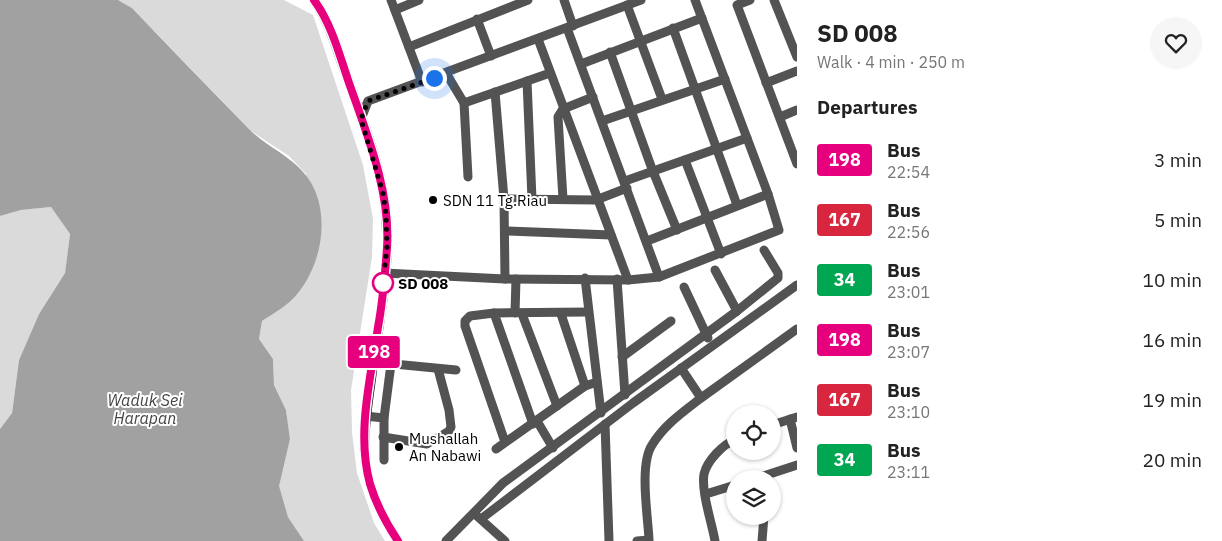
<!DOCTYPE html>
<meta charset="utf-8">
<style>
:root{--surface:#fff;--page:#f6f6f6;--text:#222;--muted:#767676}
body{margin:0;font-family:"IBM Plex Sans",sans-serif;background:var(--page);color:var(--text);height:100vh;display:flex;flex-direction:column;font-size:19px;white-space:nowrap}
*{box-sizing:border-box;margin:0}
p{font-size:16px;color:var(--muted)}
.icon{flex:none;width:28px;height:28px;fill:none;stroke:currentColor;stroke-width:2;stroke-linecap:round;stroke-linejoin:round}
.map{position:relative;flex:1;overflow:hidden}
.panel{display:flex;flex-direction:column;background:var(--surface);width:425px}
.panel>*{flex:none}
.badge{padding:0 10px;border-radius:4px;font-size:18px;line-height:32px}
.fabs{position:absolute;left:726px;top:405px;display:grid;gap:10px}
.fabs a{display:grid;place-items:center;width:55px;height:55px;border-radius:50%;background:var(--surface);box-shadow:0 1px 4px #0004;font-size:25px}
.you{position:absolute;width:25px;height:25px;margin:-12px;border:4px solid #fff;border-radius:50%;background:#1a73e8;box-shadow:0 0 0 8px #1a73e833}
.map>.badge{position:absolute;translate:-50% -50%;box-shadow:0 0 0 2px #fff}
h2{padding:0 20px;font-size:19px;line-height:45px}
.round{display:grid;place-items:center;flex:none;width:52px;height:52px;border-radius:26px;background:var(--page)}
.head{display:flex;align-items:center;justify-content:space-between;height:85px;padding:0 20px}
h1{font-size:24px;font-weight:700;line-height:38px}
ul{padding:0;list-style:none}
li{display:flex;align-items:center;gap:15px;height:60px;padding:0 20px}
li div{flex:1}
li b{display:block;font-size:19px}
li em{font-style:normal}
li .badge{min-width:55px;font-weight:700;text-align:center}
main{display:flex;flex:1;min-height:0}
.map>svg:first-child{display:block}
.green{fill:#dadada}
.water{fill:#a1a1a1}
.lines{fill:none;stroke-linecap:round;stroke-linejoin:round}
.minor{stroke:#535353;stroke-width:9}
.secondary{stroke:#202020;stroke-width:10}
.line-casing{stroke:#fff;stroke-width:11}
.line{stroke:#e6007e;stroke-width:8}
.walk{stroke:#000;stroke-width:5;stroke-dasharray:0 9}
.poi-dot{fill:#000;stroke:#fff;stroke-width:2}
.stop-dot{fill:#fff;stroke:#e6007e;stroke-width:2.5}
.labels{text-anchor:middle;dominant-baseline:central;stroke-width:4;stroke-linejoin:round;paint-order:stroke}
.poi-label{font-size:15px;fill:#000;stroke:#fff;text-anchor:start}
.stop-label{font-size:15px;font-weight:bold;fill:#000;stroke:#fff;text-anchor:start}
.water-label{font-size:16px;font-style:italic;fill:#424242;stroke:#fff}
</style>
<main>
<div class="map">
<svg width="797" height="541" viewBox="0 0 797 541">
<rect width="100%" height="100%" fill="#fff"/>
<!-- green -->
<g class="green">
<polygon points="118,0 284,0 313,15 363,165 373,219 372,257 351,390 352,432 357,473 374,523 385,541 304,541 288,517 278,485 290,439 286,410 274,385 273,359 259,339 262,321 284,306 306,174 289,156 251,131 132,8"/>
<polygon points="51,207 70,234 65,273 39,314 19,360 12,413 0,429 0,216 21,210"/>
</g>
<!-- water -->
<path class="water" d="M0 0H118L132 8C170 48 209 88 248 128 265 146 288 154 304 173 332 205 324 261 298 293 289 305 274 313 262 321L259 339 273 359 274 385 286 410 290 439 279 486 288 517 304 541H0V429L12 413 19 360 39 314 65 273 70 234 51 207 21 210 0 216Z"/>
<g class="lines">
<!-- minor -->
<g class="minor">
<polyline points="391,0 422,82"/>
<polyline points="564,0 573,26"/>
<polyline points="750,0 737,5 797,164"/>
<polyline points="774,0 797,57"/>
<polyline points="627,5 662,99"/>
<polyline points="395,10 419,0"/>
<polyline points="477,19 491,56"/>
<polyline points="567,28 659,277"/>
<polyline points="673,28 737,205"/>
<polyline points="538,39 628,280"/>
<polyline points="409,47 528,0"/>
<polyline points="610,52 652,169 677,230"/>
<polyline points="581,64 702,18"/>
<polyline points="446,73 464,103 468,177"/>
<polyline points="527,81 532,199"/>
<polyline points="766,83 797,71"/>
<polyline points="495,92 504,199 505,279"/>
<polyline points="464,103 550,73"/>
<polyline points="780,117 797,110"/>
<polyline points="361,119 368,101 641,0"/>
<polyline points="602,121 725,79"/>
<polyline points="685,160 721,254"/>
<polyline points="625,181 747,138"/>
<polyline points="504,199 596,200 627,188"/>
<polyline points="563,199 558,117 563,109 593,97"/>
<polyline points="505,231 611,235"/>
<polyline points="647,241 768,194"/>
<polyline points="715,270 737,311"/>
<polyline points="384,273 505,279 628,280 659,277 779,230 768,194 695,0"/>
<polyline points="585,278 601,413"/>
<polyline points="617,279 625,395"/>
<polyline points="684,287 708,338"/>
<polyline points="494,313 470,316 465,321 465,326 505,442"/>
<polyline points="515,313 516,279"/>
<polyline points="522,314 557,406"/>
<polyline points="561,314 585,386"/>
<polyline points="622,357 671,321"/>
<polyline points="373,362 456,370"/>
<polyline points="681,368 701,398 797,329"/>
<polyline points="365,416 384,418 384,460"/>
<polyline points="384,418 391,364"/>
<polyline points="790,419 797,448"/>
<polyline points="537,421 553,448"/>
<polyline points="533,424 494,313 588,312"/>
<polyline points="605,424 609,541"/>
<polyline points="772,425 797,417"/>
<polyline points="383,437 427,444 449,431 451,427 449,410 438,369"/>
<polyline points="496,449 585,386 597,382"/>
<polyline points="754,479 797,465"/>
<polyline points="706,494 735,485"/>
<polyline points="477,516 505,541"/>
<polyline points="481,519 633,403 797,285"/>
<polyline points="446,541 503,483 737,311 778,278 778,273 764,250"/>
<path d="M637 541 649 540C648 516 639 465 652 445 664 425 683 412 701 398"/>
<path d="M715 541C712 523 701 492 704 474 707 461 723 444 735 440"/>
<polyline points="762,541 764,516"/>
</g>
<!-- secondary -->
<path class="secondary" d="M314 0C331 24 338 53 348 80 365 128 387 181 387 233 388 281 377 331 371 379 366 414 360 449 370 484 376 504 386 523 398 541"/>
</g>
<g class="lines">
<!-- line casing -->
<g class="line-casing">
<path id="line" d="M314 0C331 23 339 53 348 80 366 132 391 191 387 248 385 274 383 301 378 327 371 377 356 433 370 484 376 504 386 523 398 541"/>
</g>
<!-- line -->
<use href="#line" class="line"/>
<!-- walk -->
<polyline class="walk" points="383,283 387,247 386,214 383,193 361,119 368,101 434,78"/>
</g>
<!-- markers -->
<g class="poi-dot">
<circle cx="433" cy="200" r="5"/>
<circle cx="399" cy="447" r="5"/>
</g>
<circle class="stop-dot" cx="383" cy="283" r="10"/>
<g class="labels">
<!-- poi labels -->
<g class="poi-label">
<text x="443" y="200">SDN 11 Tg.Riau</text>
<text x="409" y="438">Mushallah<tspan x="409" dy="17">An Nabawi</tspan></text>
</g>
<!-- stop labels -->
<g class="stop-label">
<text x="398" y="283">SD 008</text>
</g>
<!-- water labels -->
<g class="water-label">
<text x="145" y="400">Waduk Sei<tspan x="145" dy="18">Harapan</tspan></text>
</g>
</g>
</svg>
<div class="fabs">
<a><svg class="icon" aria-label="locate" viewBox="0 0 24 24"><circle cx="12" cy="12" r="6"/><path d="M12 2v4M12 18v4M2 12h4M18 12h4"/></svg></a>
<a><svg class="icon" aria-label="layers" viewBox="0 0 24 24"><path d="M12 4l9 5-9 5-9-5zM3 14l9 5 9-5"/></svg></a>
</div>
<div class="you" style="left:434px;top:78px"></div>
<b class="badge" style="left:374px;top:352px;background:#e6007e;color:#fff">198</b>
</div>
<section class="panel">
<div class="head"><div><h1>SD 008</h1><p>Walk · 4 min · 250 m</p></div><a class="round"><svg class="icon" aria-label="heart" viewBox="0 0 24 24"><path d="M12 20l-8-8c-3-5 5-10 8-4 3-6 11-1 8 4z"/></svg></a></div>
<h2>Departures</h2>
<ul>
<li><span class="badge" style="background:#e6007e;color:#fff">198</span><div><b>Bus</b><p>22:54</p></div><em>3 min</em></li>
<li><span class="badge" style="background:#d7263d;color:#fff">167</span><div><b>Bus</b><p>22:56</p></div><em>5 min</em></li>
<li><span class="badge" style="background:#00a651;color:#fff">34</span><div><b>Bus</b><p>23:01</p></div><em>10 min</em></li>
<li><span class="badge" style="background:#e6007e;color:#fff">198</span><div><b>Bus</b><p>23:07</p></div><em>16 min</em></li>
<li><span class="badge" style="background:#d7263d;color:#fff">167</span><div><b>Bus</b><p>23:10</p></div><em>19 min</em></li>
<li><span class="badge" style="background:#00a651;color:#fff">34</span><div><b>Bus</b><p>23:11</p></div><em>20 min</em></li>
</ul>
</section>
</main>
